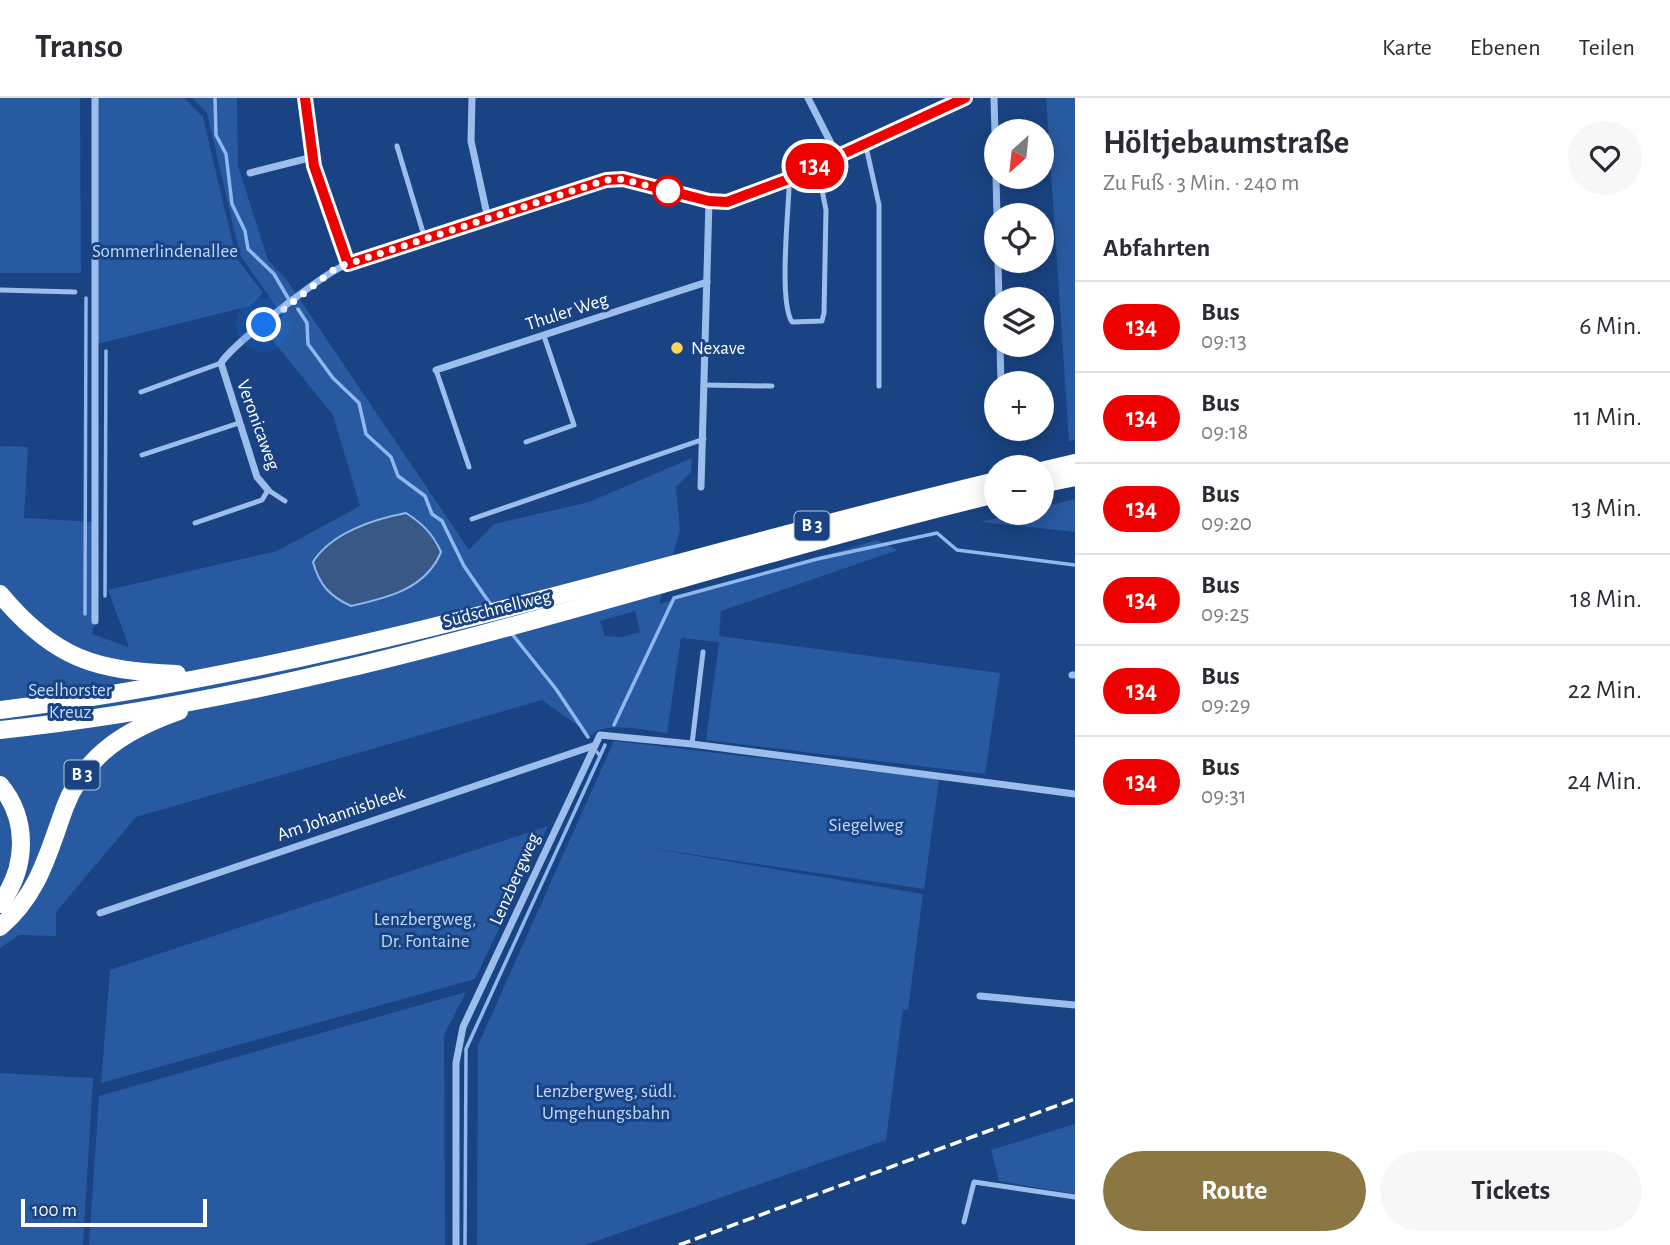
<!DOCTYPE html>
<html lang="de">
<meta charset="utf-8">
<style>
:root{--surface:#fff;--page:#f7f7f7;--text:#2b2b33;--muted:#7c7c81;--line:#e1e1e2;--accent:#8a7743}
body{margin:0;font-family:"Alegreya Sans",sans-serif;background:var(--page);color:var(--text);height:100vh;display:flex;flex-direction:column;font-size:26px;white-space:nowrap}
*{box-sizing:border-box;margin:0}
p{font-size:23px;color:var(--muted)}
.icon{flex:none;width:38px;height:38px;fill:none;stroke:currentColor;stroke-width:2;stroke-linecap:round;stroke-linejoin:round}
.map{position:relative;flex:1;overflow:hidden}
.drawer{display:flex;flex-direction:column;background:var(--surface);width:595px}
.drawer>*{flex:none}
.badge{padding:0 14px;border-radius:23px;font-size:24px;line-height:46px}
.needle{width:46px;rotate:207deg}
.tools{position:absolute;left:984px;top:21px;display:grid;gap:14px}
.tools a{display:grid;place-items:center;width:70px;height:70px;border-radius:50%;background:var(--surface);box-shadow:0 4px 18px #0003;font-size:35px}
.scale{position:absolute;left:21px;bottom:18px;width:186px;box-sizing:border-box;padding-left:7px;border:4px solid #fff;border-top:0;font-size:19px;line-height:24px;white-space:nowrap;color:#fff;-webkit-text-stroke:5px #194382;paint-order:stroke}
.you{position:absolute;width:35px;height:35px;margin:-18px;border:5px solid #fff;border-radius:50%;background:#1a73e8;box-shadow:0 0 0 10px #1a73e833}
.map>.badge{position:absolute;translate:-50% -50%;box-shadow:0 0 0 4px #fff}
h2{padding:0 28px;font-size:26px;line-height:63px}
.round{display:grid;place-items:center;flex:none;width:74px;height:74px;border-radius:37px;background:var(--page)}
.headline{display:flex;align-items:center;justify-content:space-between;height:119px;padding:0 28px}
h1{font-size:33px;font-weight:600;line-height:52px}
.primary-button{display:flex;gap:14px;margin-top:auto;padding:14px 28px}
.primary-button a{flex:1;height:80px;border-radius:42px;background:var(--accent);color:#fff;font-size:28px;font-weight:600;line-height:80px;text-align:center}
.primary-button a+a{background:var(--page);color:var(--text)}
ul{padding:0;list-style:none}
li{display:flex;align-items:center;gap:21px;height:91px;padding:0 28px;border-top:2px solid var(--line)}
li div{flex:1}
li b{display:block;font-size:26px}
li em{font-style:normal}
li .badge{min-width:77px;font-weight:700;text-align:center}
header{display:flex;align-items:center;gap:42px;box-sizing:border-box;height:98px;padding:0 35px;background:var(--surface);border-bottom:2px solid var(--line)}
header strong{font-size:33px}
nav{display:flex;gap:38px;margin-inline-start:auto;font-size:24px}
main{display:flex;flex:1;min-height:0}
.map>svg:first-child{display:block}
.green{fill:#275aa0;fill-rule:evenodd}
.water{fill:#385886;stroke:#8fb8ee;stroke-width:2}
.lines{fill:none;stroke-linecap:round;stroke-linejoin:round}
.stream{stroke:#8fb8ee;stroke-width:3.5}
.lane{stroke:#9dbeec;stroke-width:5}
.street{stroke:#9dbeec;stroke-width:7}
.highway{stroke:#fff;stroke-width:18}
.rail{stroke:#fff;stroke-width:3.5;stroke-dasharray:12 5;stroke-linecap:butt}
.line-casing{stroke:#fff;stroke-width:16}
.line{stroke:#e00;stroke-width:10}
.walk{stroke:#fff;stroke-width:7;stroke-dasharray:0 12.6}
.stop-dot{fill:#fff;stroke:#e00;stroke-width:3.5}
.poi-dot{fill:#ffd457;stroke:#194382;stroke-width:2.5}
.labels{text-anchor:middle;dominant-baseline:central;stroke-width:6;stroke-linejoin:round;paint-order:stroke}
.shield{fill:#194382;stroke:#bac7da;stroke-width:2}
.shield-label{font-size:18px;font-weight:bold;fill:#fff}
.park-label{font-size:19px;fill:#c1d9f9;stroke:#194382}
.street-label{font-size:19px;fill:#fff;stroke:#194382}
.poi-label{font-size:19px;fill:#fff;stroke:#194382;text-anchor:start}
</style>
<header>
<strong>Transo</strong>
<nav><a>Karte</a><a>Ebenen</a><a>Teilen</a></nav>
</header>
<main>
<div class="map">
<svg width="1075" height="1147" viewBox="0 0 1075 1147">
<rect width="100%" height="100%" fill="#194382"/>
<!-- green -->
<g class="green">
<polygon points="0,0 80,0 81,175 0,175"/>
<polygon points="95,0 184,0 203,19 236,159 263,195 250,208 97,246"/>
<path d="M192 0H237L238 68 268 162 286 181 469 452 494 426 589 404 692 360 691 374 676 389 680 432 659 506 877 442 898 452 721 513 719 538 1000 575 985 676 706 642 719 544 681 540 667 635C646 633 607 622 591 637L542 602 136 719 56 814V838L19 837 0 850V348L28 349 24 420 96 424 95 523 92 536 129 549 108 492 277 453 360 408 333 317 265 233 283 218 240 157 207 15ZM635 513 640 534 622 539 605 538 600 523Z"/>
<polygon points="1046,0 1075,0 1075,342 1069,343"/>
<polygon points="1075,401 1075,434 980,424 1018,415 1041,415 1041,409"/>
<polygon points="614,643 939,681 924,791 643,749 923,796 908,912 903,911 886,1042 585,1147 477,1147 478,947"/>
<polygon points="548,728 475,881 101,985 110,872"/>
<polygon points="466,894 444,937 445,1147 89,1147 99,998"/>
<polygon points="0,975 93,980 83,1147 0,1147"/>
<polygon points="1075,1026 1075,1096 999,1083 991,1052"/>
</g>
<!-- water -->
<path class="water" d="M406 415C423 426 433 436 441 454 426 491 387 500 351 508 329 498 319 486 313 464 331 435 374 421 406 415Z"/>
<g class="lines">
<!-- stream -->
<g class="stream">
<polyline points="215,0 216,37 226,56 232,106 245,133 248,151 274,176 288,200"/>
<polyline points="298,211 307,225 308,246 333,280 359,305 366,336 391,359 398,378 425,398 432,416 442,423 464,468 491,507"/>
<polyline points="105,498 106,253"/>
<polyline points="85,516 86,200"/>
<polyline points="512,536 556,591 588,639"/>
<polyline points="614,627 674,500 817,461 937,435 957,452 1075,467"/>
<polyline points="600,658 605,647"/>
<polyline points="465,1147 466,951 600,658 597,654"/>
</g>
<!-- lane -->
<g class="lane">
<polyline points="865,44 879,107 879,288"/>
<polyline points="397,48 425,141"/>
<path d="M786 82 789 90C788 118 779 204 792 224L822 223 824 215 826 112 817 67"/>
<polyline points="0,192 75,194"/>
<polyline points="436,272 469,369"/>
<polyline points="705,287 772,288"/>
<polyline points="141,294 221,265"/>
<polyline points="526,344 574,327 544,238"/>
<polyline points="142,357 239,325"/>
<polyline points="472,421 704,341"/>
<polyline points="195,425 262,402 268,392 285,403"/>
<polyline points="692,646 703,554"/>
<polyline points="964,1124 974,1084 1075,1099"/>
</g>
<!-- street -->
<g class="street">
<polyline points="95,0 95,523"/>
<polyline points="305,0 314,68 348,166 605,82 623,81 709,103 727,104 786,82 965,0"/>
<polyline points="472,0 471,43 488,121"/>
<polyline points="808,0 837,57"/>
<polyline points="994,0 996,72"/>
<polyline points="250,75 313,59"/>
<polyline points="996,79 997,117"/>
<polyline points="998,163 999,201"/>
<polyline points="1000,247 1001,285"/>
<polyline points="436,272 707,184"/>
<polyline points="701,389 709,103"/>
<path d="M268 392 257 379 221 265C233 246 326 173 348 166"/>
<polyline points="1072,577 1075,577"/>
<polyline points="100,815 593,648"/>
<polyline points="980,898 1075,907"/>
<polyline points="456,1147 456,965 463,929 600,637 692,646 1075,696"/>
</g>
<!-- highway -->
<g class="highway">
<polyline points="1041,373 1075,365"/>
<polyline points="1041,386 1075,379"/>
<path d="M0 496C54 561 96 573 177 576"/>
<path d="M0 612C339 571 665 462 996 383"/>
<path d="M0 632C341 597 665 476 996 396"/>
<path d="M0 687C29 722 27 770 0 806"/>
<path d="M0 829C39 796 48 755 65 709 85 656 128 631 179 613"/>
</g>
<!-- rail -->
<polyline class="rail" points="679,1147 1075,1001"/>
</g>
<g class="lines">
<!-- line casing -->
<g class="line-casing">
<polyline id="line" points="305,0 314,68 348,166 606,82 623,81 709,103 727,104 786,82 965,0"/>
</g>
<!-- line -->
<use href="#line" class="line"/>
<!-- walk -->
<polyline class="walk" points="264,227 337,169 357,163 606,82 623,81 668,93"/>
</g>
<!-- markers -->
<circle class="stop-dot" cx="668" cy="93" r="14"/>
<circle class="poi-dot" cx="677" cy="250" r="7"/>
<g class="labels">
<!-- shield labels -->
<g class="shield">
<rect x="794.5" y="413.5" width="35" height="29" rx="5"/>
<rect x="64.5" y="662.5" width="35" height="29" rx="5"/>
</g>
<g class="shield-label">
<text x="812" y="428">B 3</text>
<text x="82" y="677">B 3</text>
</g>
<!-- park labels -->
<g class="park-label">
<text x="165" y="153">Sommerlindenallee</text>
<text x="70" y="592">Seelhorster<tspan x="70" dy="22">Kreuz</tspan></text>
<text x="866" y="727">Siegelweg</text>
<text x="425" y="821">Lenzbergweg,<tspan x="425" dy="22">Dr. Fontaine</tspan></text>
<text x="606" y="993">Lenzbergweg, südl.<tspan x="606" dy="22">Umgehungsbahn</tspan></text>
</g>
<!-- street labels -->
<g class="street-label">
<text transform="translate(567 214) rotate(-18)">Thuler Weg</text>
<text transform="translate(258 327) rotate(70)">Veronicaweg</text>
<text transform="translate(497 511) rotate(-14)">Südschnellweg</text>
<text transform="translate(341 716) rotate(-19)">Am Johannisbleek</text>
<text transform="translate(515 781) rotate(-66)">Lenzbergweg</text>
</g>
<!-- poi labels -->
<g class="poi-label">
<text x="691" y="250">Nexave</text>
</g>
</g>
</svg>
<div class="tools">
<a><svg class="needle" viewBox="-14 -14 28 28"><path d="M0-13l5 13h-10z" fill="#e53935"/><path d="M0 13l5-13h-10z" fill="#7c7c81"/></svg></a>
<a><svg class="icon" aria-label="locate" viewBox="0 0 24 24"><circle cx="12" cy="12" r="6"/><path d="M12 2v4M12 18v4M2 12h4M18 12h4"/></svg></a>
<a><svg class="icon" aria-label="layers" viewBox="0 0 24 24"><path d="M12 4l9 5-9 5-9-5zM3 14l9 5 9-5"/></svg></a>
<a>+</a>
<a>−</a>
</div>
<div class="scale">100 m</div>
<div class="you" style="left:264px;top:227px"></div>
<b class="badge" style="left:815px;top:68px;background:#e00;color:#fff">134</b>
</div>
<section class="drawer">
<div class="headline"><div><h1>Höltjebaumstraße</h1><p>Zu Fuß · 3 Min. · 240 m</p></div><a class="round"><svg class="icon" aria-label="heart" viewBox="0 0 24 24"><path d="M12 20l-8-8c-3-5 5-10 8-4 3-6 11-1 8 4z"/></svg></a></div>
<h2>Abfahrten</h2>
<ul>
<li><span class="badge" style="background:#e00;color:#fff">134</span><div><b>Bus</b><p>09:13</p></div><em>6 Min.</em></li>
<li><span class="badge" style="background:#e00;color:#fff">134</span><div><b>Bus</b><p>09:18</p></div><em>11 Min.</em></li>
<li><span class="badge" style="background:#e00;color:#fff">134</span><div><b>Bus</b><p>09:20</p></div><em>13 Min.</em></li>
<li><span class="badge" style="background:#e00;color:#fff">134</span><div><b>Bus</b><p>09:25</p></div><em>18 Min.</em></li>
<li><span class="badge" style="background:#e00;color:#fff">134</span><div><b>Bus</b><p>09:29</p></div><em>22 Min.</em></li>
<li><span class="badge" style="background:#e00;color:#fff">134</span><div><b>Bus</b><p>09:31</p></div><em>24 Min.</em></li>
</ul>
<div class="primary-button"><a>Route</a><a>Tickets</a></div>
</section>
</main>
